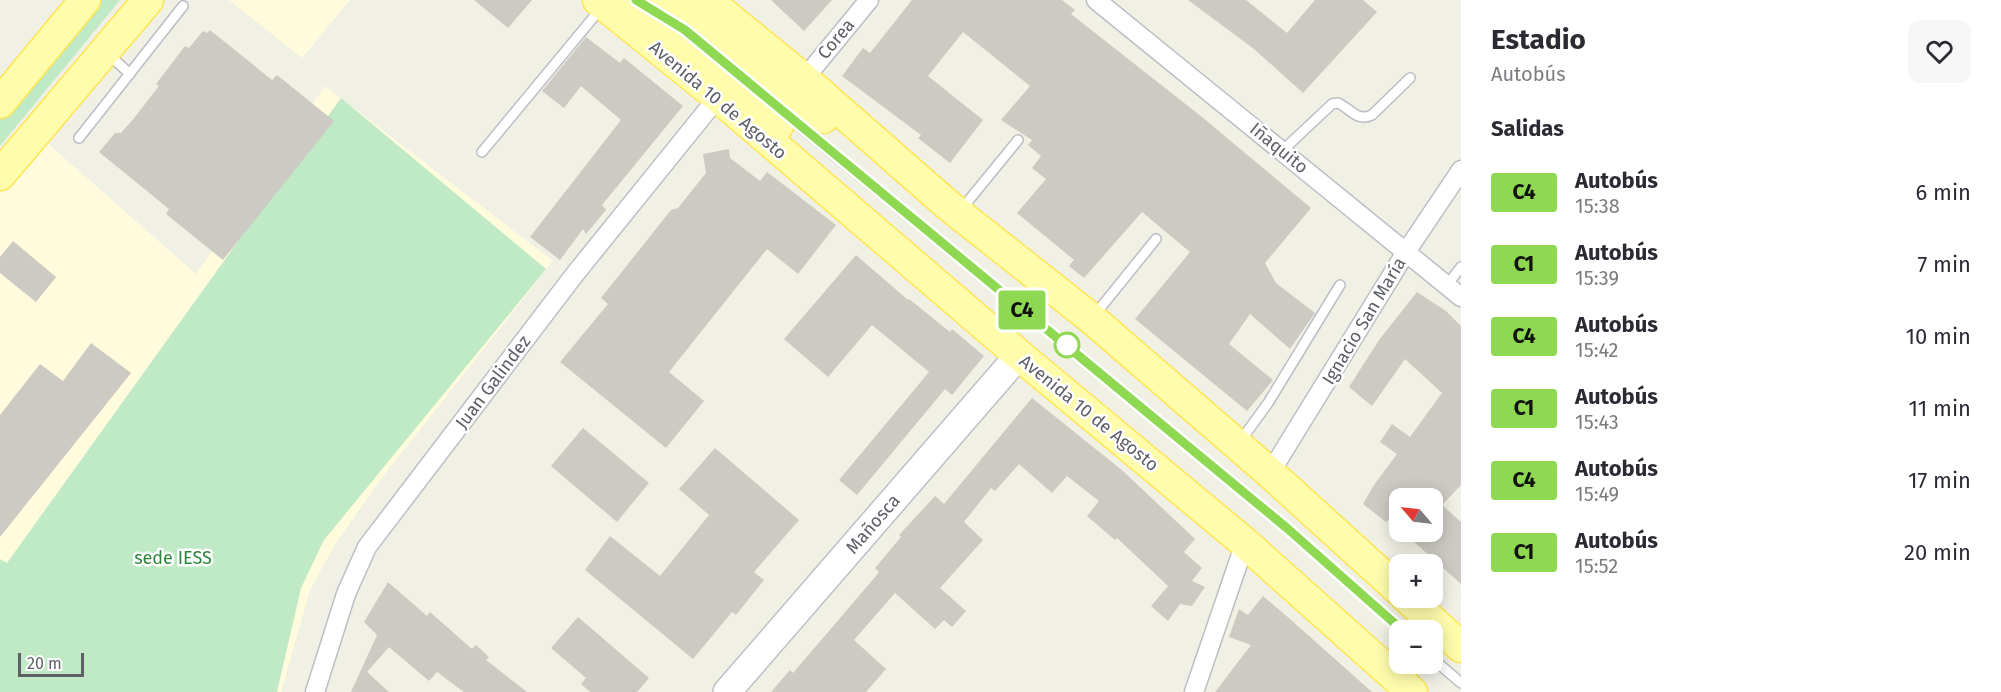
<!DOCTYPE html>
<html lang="es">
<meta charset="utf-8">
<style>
:root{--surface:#fff;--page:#f7f7f7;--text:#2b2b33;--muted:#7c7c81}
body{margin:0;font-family:"Fira Sans",sans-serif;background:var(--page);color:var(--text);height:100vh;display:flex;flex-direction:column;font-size:22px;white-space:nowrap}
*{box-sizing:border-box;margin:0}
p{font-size:20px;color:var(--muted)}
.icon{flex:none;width:33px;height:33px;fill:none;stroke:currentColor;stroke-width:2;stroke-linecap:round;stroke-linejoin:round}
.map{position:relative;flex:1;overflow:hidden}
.panel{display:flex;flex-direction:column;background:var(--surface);width:540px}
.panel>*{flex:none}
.badge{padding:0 12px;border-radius:4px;font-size:21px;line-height:39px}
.needle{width:39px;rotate:298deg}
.controls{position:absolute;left:1389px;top:488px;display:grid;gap:12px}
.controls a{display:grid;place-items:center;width:54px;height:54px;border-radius:12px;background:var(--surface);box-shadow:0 3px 15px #0003;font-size:30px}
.scale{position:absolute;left:18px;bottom:15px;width:66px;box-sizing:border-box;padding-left:6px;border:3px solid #5d6067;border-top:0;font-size:16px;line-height:21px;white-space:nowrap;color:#5d6067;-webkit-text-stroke:4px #fff;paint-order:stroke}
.map>.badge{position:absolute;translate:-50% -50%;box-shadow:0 0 0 3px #fff}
h2{padding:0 30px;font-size:22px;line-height:54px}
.round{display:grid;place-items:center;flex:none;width:63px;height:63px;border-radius:12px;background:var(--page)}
.summary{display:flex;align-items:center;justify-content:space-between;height:102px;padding:0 30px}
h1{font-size:28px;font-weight:700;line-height:45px}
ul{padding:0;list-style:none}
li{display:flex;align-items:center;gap:18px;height:72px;padding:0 30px}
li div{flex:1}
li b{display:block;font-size:22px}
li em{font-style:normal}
li .badge{min-width:66px;font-weight:700;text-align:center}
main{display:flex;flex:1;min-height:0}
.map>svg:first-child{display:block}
.commercial{fill:#fffbdc}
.green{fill:#bfeac5}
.building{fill:#cccac2}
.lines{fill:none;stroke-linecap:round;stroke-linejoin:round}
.lane-casing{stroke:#bdbec5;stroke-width:12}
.street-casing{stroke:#bdbec5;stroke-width:21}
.secondary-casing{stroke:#bec0c7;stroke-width:30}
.primary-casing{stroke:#ffe550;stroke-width:33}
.lane{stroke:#fff;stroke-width:9}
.street{stroke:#fff;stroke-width:18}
.secondary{stroke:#fff;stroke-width:27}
.primary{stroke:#fffdac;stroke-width:30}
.line-casing{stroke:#fff;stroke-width:14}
.line{stroke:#8fd952;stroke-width:9}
.stop-dot{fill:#fff;stroke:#8fd952;stroke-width:3}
.labels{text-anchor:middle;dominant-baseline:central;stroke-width:5;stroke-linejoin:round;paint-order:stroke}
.street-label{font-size:18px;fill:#5d6067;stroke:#fff}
.park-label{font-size:18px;fill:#2c863c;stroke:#fff}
</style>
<main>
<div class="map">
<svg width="1461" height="692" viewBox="0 0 1461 692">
<rect width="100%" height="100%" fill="#f1f0e5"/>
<!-- commercial -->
<g class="commercial">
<polygon points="229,0 350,0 302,58"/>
<polygon points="325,86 553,261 378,483 334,546 310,590 281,692 0,692 0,182 36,133 196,274"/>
</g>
<!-- green -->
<g class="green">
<polygon points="98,0 120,0 0,146 0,120"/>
<polygon points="341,98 546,269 324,540 301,588 277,692 0,692 0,559 7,563"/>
</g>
<!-- building -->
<g class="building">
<polygon points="474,0 532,0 508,28"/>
<polygon points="771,0 832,0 804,31"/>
<polygon points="912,0 1062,0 1075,10 1071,14 1202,117 1311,208 1265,263 1276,283 1315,313 1290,349 1250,314 1229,344 1273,380 1247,411 1135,319 1190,252 1142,212 1084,278 1069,266 1074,260 1017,213 1046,179 1032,168 1041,156 1028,145 1032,140 1001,120 1030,86 963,32 928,76 983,120 950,163 918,138 921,135 842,76 863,48 870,53"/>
<polygon points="1188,0 1246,0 1287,33 1315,0 1363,0 1377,12 1303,93 1254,49"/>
<polygon points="210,30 272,80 277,75 334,121 223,260 166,214 169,209 99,152 115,133 121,133 135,117 159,86 156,84 185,46 189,48 203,31 207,33"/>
<polygon points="586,37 620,63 624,58 683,106 602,205 606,210 586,234 583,229 560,260 530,237 621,120 581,86 564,108 542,91"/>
<polygon points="729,149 730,158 760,181 767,172 836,225 798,274 767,249 669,372 704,401 666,448 560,362 608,304 601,298 671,210 678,208 706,173 703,154"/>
<polygon points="13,241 56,277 36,302 0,273 0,257"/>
<polygon points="856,255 908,300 909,299 950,332 952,329 984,356 952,395 945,389 857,495 839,480 929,372 872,325 828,377 784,339"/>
<polygon points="1417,292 1446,311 1461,326 1461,485 1442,505 1461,522 1461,584 1402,531 1432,531 1432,498 1400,498 1400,529 1389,519 1386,522 1363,504 1374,485 1397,454 1380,442 1392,424 1410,437 1442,393 1405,359 1372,406 1349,387 1379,340"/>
<polygon points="91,343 131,373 0,537 0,415 40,364 63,381"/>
<polygon points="1032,398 1123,471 1195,539 1184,552 1202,568 1192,581 1205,587 1192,606 1180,604 1168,621 1151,606 1168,586 1117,538 1115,540 1087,516 1099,501 1067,476 1052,493 1019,464 995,491 991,488 964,522 983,540 940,588 966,611 952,627 944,620 935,629 895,593 854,640 886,669 866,692 771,692 790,670 793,673 876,576 879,572 875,568 901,537 899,535 935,496 944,504"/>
<polygon points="583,428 649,483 617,522 551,466"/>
<polygon points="715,448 799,520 754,572 764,580 736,615 732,612 693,659 585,570 610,536 660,576 709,515 679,489"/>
<polygon points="388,582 427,616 430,612 472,649 476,645 489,657 486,660 527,692 464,692 437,672 429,681 389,647 367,672 389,692 351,692 377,635 364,622"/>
<polygon points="1263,596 1290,619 1372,692 1215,692 1251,645 1229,637 1239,609 1248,615"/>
<polygon points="578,617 649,678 637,692 590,692 581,684 586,678 551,648"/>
</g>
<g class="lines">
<!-- lane casing -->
<g class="lane-casing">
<g id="lane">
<polyline points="107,53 130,74"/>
<polyline points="781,111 1288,529 1402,630"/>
<polyline points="79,138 183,6"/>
<path d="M1282 151 1332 104 1338 103C1351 109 1357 122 1372 115L1410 78"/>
<polyline points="482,152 602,7"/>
<polyline points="960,211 1018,140"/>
<polyline points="1447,285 1461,267"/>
<polyline points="1093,317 1156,239"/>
<polyline points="1239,443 1268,403 1340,285"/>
<polyline points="1432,658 1461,683"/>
</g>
</g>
<!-- street casing -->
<g class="street-casing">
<g id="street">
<polyline points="1096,0 1461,297"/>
<polyline points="804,79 869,0"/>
<polyline points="1270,473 1406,252 1461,170"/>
<polyline points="315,692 346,594 367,547 575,274 718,97"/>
<polyline points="1194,692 1245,543"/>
</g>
</g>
<!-- secondary casing -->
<g class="secondary-casing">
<polyline id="secondary" points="727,692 1019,355"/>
</g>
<!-- primary casing -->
<g class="primary-casing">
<g id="primary">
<polyline points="598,0 718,97 1019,355 1245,543 1412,692"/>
<polyline points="637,0 746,92 778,126"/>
<polyline points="670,0 758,73 823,118"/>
<polyline points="707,0 804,79 949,206 1092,319 1270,473 1400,591"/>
<polyline points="0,103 85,0"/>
<polyline points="0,175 148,0"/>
<polyline points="1406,597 1461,647"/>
</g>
</g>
<!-- lane -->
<use href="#lane" class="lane"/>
<!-- street -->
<use href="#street" class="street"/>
<!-- secondary -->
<use href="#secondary" class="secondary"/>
<!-- primary -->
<use href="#primary" class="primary"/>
</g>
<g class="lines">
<!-- line casing -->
<g class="line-casing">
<polyline id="line" points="636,0 685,30 1288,529 1402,630"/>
</g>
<!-- line -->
<use href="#line" class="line"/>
</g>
<!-- markers -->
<circle class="stop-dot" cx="1067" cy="345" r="12"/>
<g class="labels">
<!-- street labels -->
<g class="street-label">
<text transform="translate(836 39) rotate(-50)">Corea</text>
<text transform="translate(718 100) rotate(40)">Avenida 10 de Agosto</text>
<text transform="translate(1279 148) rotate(39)">Iñaquito</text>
<text transform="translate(1364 321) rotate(-59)">Ignacio San María</text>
<text transform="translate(493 382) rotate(-53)">Juan Galindez</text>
<text transform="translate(1089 413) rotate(39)">Avenida 10 de Agosto</text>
<text transform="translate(873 524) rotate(-49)">Mañosca</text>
</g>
<!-- park labels -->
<g class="park-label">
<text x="173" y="558">sede IESS</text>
</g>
</g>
</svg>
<div class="controls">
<a><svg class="needle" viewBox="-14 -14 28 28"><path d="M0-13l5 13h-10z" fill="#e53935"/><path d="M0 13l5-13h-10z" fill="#7c7c81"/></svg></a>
<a>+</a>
<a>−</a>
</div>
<div class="scale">20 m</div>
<b class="badge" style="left:1022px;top:310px;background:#8fd952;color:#111">C4</b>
</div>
<section class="panel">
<div class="summary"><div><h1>Estadio</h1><p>Autobús</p></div><a class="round"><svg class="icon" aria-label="heart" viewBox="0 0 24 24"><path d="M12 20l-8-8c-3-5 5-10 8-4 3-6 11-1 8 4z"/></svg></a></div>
<h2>Salidas</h2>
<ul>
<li><span class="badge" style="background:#8fd952;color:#111">C4</span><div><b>Autobús</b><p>15:38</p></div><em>6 min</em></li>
<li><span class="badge" style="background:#8fd952;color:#111">C1</span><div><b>Autobús</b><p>15:39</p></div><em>7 min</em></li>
<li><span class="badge" style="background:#8fd952;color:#111">C4</span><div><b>Autobús</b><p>15:42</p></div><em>10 min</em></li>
<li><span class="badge" style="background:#8fd952;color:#111">C1</span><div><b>Autobús</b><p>15:43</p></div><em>11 min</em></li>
<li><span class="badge" style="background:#8fd952;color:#111">C4</span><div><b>Autobús</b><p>15:49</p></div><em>17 min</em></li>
<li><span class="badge" style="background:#8fd952;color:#111">C1</span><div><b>Autobús</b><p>15:52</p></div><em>20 min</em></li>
</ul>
</section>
</main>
